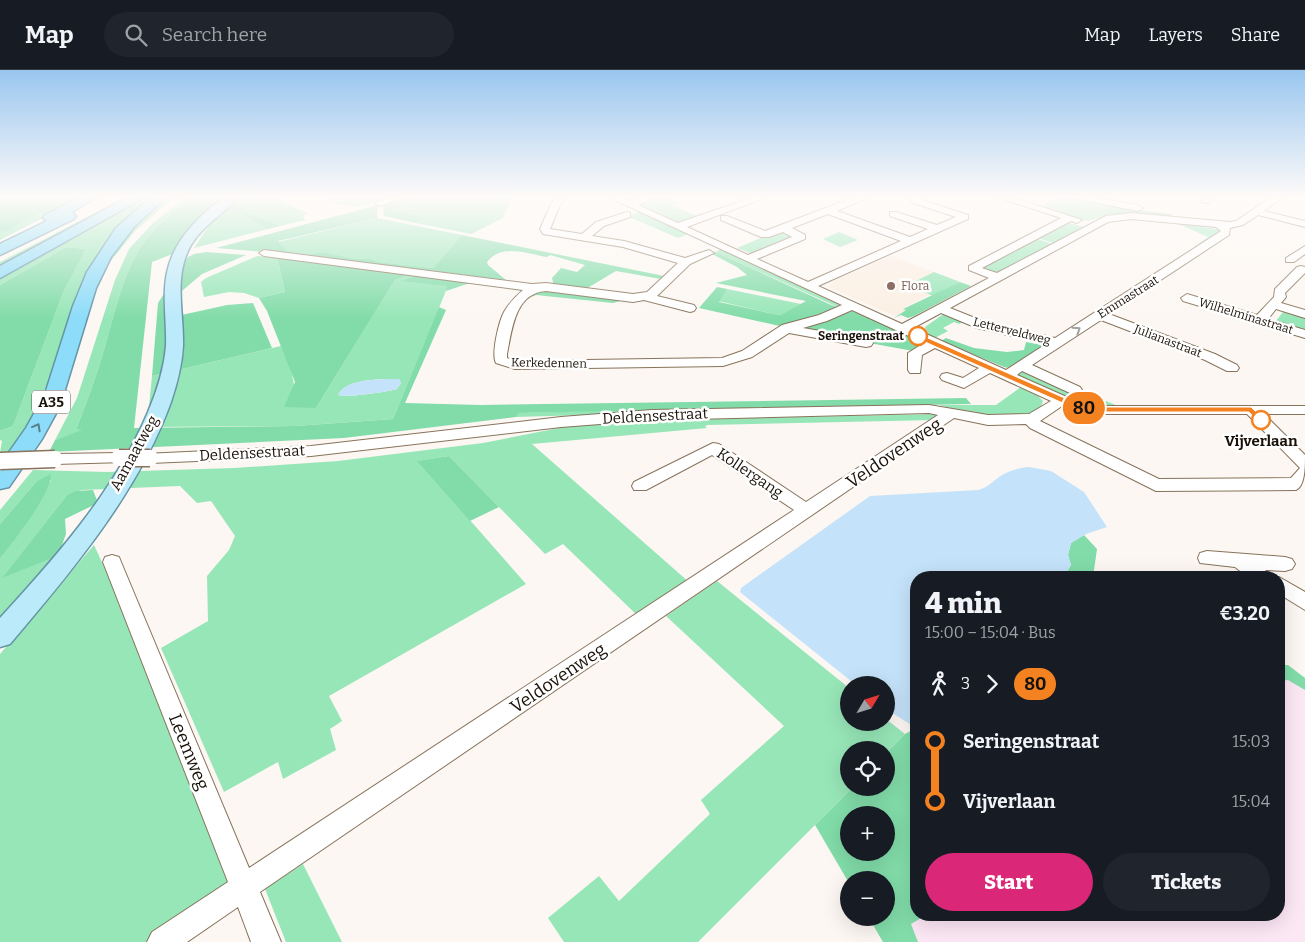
<!DOCTYPE html>
<meta charset="utf-8">
<style>
:root{--surface:#171b24;--page:#20242c;--text:#f1f3f6;--muted:#9ea1a6;--line:#363941;--accent:#db2777}
body{margin:0;font-family:Bitter,serif;background:var(--page);color:var(--text);height:100vh;display:flex;flex-direction:column;font-size:19px;white-space:nowrap}
*{box-sizing:border-box;margin:0}
p{font-size:16px;color:var(--muted)}
.icon{flex:none;width:28px;height:28px;fill:none;stroke:currentColor;stroke-width:2;stroke-linecap:round;stroke-linejoin:round}
.map{position:relative;flex:1;overflow:hidden}
.panel{position:absolute;left:910px;top:501px;width:375px;height:350px;display:flex;flex-direction:column;background:var(--surface);border-radius:20px;box-shadow:0 5px 20px #0002}
.panel>*{flex:none}
.badge{padding:0 10px;border-radius:16px;font-size:18px;line-height:32px}
.needle{width:32px;rotate:52deg}
.tools{position:absolute;left:840px;top:606px;display:grid;gap:10px}
.tools a{display:grid;place-items:center;width:55px;height:55px;border-radius:50%;background:var(--surface);box-shadow:0 5px 20px #0002;font-size:25px}
.map>.badge{position:absolute;translate:-50% -50%;box-shadow:0 0 0 2px #fff}
.legs{display:flex;align-items:center;gap:8px;height:55px;padding:0 15px;font-size:16px}
.legs p{margin-inline-start:auto}
.headline{display:flex;align-items:center;justify-content:space-between;height:85px;padding:0 15px}
h1{font-size:28px;font-weight:800;line-height:38px}
.primary-button{display:flex;gap:10px;margin-top:auto;padding:10px 15px}
.primary-button a{flex:1;height:58px;border-radius:30px;background:var(--accent);color:#fff;font-size:20px;font-weight:800;line-height:58px;text-align:center}
.primary-button a+a{background:var(--page);color:var(--text)}
ul{padding:0 15px;list-style:none}
li{display:flex;align-items:center;gap:18px;height:60px;font-size:19px}
li i{display:grid;place-items:center;width:8px;height:100%;margin:0 6px;background:currentColor}
li i::after{content:'';width:12px;height:12px;margin:-6px;border:4px solid;border-radius:50%;background:var(--surface)}
li p{margin-inline-start:auto}
li:first-child i{background:linear-gradient(#0000 50%,currentColor 0)}
li:last-child i{background:linear-gradient(currentColor 50%,#0000 0)}
header{display:flex;align-items:center;gap:30px;box-sizing:border-box;height:70px;padding:0 25px;background:var(--surface);border-bottom:1px solid var(--line)}
header strong{font-size:24px}
nav{display:flex;gap:28px;margin-inline-start:auto;font-size:18px}
.search{width:350px;height:45px;background:var(--page);display:flex;align-items:center;gap:12px;box-sizing:border-box;padding:0 18px;border-radius:28px;color:var(--muted);font-size:19px}
.map>svg:first-child{display:block}
.industrial{fill:#fce7f5}
.built{fill:#fbefe2}
.green{fill:#97e6b8;fill-rule:evenodd}
.forest{fill:#82dca9;fill-rule:evenodd}
.water{fill:#c4e2f9}
.lines{fill:none;stroke-linecap:round;stroke-linejoin:round}
.minor-casing{stroke:#88735b;stroke-width:2}
.major-casing{stroke:#6595a5;stroke-width:3}
.highway-casing{stroke:#6595a5;stroke-width:3}
.minor{fill:#fff;fill-rule:evenodd}
.major{fill:#bbeafb;fill-rule:evenodd}
.highway{fill:#8ddcf9;fill-rule:evenodd}
.minor-bridge-casing{stroke:#88735b;stroke-width:19;stroke-linecap:butt}
.minor-bridge{stroke:#fff;stroke-width:16}
.oneway{stroke:#a3a09d}
.oneway2{stroke:#59818d}
.line-1{fill:#f58220;stroke:#fff}
.education-dot{fill:#8d6e63;stroke:#fff;stroke-width:2}
.stop-1-dot{fill:#fff;stroke:#f58220;stroke-width:2.5}
.labels{text-anchor:middle;dominant-baseline:central;stroke-width:5;stroke-linejoin:round;paint-order:stroke}
.far-education-label{font-size:12px;fill:#785e54;stroke:#fff;text-anchor:start}
.far-street-label{font-size:12px;fill:#1a1209;stroke:#fff}
.far-stop-label{font-size:12px;font-weight:bold;fill:#1a1209;stroke:#fff;text-anchor:end}
.shield{fill:#fff;stroke:#5f5953;stroke-width:1}
.shield-label{font-size:14px;font-weight:bold;fill:#1a1209}
.street-label{font-size:15px;fill:#1a1209;stroke:#fff}
.stop-label{font-size:15px;font-weight:bold;fill:#1a1209;stroke:#fff}
.near-street-label{font-size:18px;fill:#1a1209;stroke:#fff}
</style>
<header>
<strong>Map</strong>
<div class="search"><svg class="icon" aria-label="search" viewBox="0 0 24 24"><circle cx="10" cy="10" r="6"/><path d="M15 15l6 6"/></svg>Search here</div>
<nav><a>Map</a><a>Layers</a><a>Share</a></nav>
</header>
<div class="map">
<svg width="1305" height="872" viewBox="0 0 1305 872">
<rect width="100%" height="100%" fill="#fcf7f2"/>
<!-- industrial -->
<polygon class="industrial" points="1279,602 1305,614 1305,872 900,872 916,832 916,845 1279,845"/>
<!-- built -->
<polygon class="built" points="890,186 903,190 960,212 933,226 929,225 903,238 907,240 895,246 828,217 836,210"/>
<!-- green -->
<g class="green">
<polygon points="74,126 86,126 0,170 0,161 6,161"/>
<polygon points="128,126 135,126 0,198 0,192"/>
<polygon points="149,126 155,126 112,164 96,186 85,212 57,300 18,382 0,383 2,371 0,370 0,361 13,356 63,223 86,179 66,177 0,215 0,207"/>
<polygon points="170,126 176,126 135,161 110,192 131,159"/>
<path d="M187 126H199C132 163 125 205 106 273 98 302 88 329 77 357L84 360 55 370 77 328 115 210 129 179 152 154Z"/>
<path d="M244 126H275C283 133 297 138 307 143L303 146 305 150 280 156 239 137 236 132Z"/>
<polygon points="330,126 397,126 355,137 329,132 327,131 332,128"/>
<polygon points="427,126 513,126 503,148 471,164 416,153 420,149 392,141 404,136 404,132"/>
<polygon points="664,127 678,133 671,135 699,147 678,152 639,134"/>
<polygon points="1061,127 1109,134 1111,144 1088,151 1040,137"/>
<polygon points="228,138 268,159 194,178 210,154"/>
<polygon points="639,142 688,164 678,168 627,146"/>
<polygon points="377,148 462,165 433,198 379,192 371,189 357,189 323,182 304,185 289,184 278,172"/>
<polygon points="1067,152 1083,157 1053,173 1037,168"/>
<polygon points="1176,153 1223,160 1195,178 1194,177 1208,167"/>
<polygon points="781,160 796,166 753,184 737,178 763,167 767,168 781,163"/>
<polygon points="839,162 858,170 840,177 823,169"/>
<polygon points="1035,168 1052,174 999,202 995,203 982,197"/>
<polygon points="721,179 837,232 840,238 716,182"/>
<polygon points="257,186 277,187 285,222 259,228 244,223 229,222 204,227 201,212 206,208"/>
<polygon points="934,202 960,212 933,226 914,218 905,223 898,220"/>
<path d="M414 203 448 216 393 349 295 356 147 357 152 306 281 276 291 299 294 315 316 338 395 210ZM386 309H399L401 313 397 319C387 322 346 328 338 325 346 310 372 310 386 309Z"/>
<polygon points="727,219 801,234 780,245 774,244 718,231"/>
<polygon points="1276,238 1305,244 1305,263 1270,252 1267,248 1276,251 1283,242"/>
<polygon points="945,243 965,251 959,254 954,252 943,258 948,261 935,268 928,265 925,257"/>
<path d="M1021 299 1075 323 1083 321 1120 337C1083 337 1053 322 1020 307L1018 304Z"/>
<polygon points="1021,317 1038,326 1043,331 1040,339 1030,345 977,345 939,335 996,335"/>
<polygon points="702,338 621,344 516,347 517,343"/>
<polygon points="940,344 935,350 708,355 705,356 707,358 532,374 690,513 639,547 563,474 545,484 449,386 418,391 526,514 329,626 342,651 330,659 336,680 283,709 278,692 224,722 161,578 208,551 207,506 229,480 235,466 211,431 197,433 180,416 82,420 67,425 3,507 58,486 0,550 0,489 23,458 51,410 36,412 0,454 0,440 33,400 107,402 234,398 338,391 483,373 569,356 655,350"/>
<polygon points="94,475 134,562 235,814 147,872 0,872 0,584"/>
<polygon points="717,511 849,618 849,652 886,652 886,649 905,664 886,683 886,680 849,680 849,718 852,718 698,872 564,872 548,848 599,806 619,831 710,744 701,730 784,656 666,546"/>
<polygon points="303,794 342,872 286,872 265,819"/>
</g>
<!-- forest -->
<g class="forest">
<polygon points="0,126 74,126 6,161 0,161"/>
<path d="M199 126H226L175 183 152 192 134 358 295 356 393 349 439 237 446 240 405 333 481 335 966 328 971 334 518 343 516 347 344 368 49 382 55 370 82 360 77 359V357C88 329 98 302 106 273 125 205 132 163 199 126Z"/>
<polygon points="412,126 427,126 404,132 404,136 393,140 422,148 416,153 384,146 383,134"/>
<polygon points="236,132 249,142 280,156 268,159 228,138"/>
<polygon points="1109,134 1120,136 1120,138 1171,144 1172,148 1111,144 1108,141"/>
<polygon points="378,135 377,148 278,171 289,184 216,178"/>
<path d="M462 165 664 206 661 209 616 201 584 220 554 216 552 208 561 198 577 202 585 195 550 185 547 187C528 184 501 173 487 192L488 195 506 210 304 185 323 182 357 189H371L379 192 433 198Z"/>
<polygon points="66,177 86,179 63,223 13,356 0,361 0,215"/>
<polygon points="206,182 246,185 202,204 170,231 177,246 227,235 253,233 272,278 152,306 158,233 188,187 194,184"/>
<polygon points="716,182 829,234 840,238 784,257 699,238 717,217 727,219 719,232 774,244 780,245 806,231 716,213 747,205 737,197 710,183"/>
<polygon points="277,187 414,203 395,210 316,338 284,337 295,312 267,241 259,228 285,222"/>
<polygon points="422,204 476,211 446,221 447,216 401,211"/>
<polygon points="960,212 971,216 914,246 908,248 901,245 894,248 906,240 903,239"/>
<polygon points="540,218 624,230 613,233 536,225 521,231"/>
<polygon points="844,241 856,241 927,274 913,281 804,261 801,256"/>
<polygon points="946,268 974,278 1007,282 1024,280 1026,272 1047,276 1013,299 1004,297 941,271"/>
<polygon points="449,386 499,437 470,451 417,391"/>
<path d="M51 404C52 423 13 472 0 489V454L36 412Z"/>
<polygon points="93,420 98,433 65,449 66,464 58,486 2,508 67,425 76,421"/>
<polygon points="1084,465 1097,479 1093,507 1063,508 1071,495 1068,485 1071,473"/>
<polygon points="1279,595 1288,595 1305,608 1305,620 1288,610 1279,611"/>
<path d="M916 658V845H926L911 854 918 872H883L869 848H886V810H849V813L815 755 852 718H886V683L905 664ZM849 745H886V782H849Z"/>
</g>
<!-- water -->
<g class="water">
<path d="M386 309H399L401 313 397 319C387 322 346 328 338 325 346 310 371 310 386 309Z"/>
<path d="M1029 397 1051 401 1084 422 1107 457 1086 464 1071 473 1068 485 1071 495 1063 507 916 508V658L886 639V615H856L740 522 741 518 870 426 978 420C987 418 991 413 999 407 1008 401 1018 398 1029 397Z"/>
</g>
<g class="lines">
<!-- minor casing -->
<g class="minor-casing">
<g id="minor">
<polygon points="392,126 408,126 380,136 375,133"/>
<path d="M558 126H567L560 135 550 159 582 164 596 152 627 142 630 143V147L604 156 592 166 624 171 685 188 709 180 714 183 690 194 657 226 694 235 696 238 694 241 690 242 644 230 633 232 546 221C515 223 512 259 507 284V288L516 291 722 288 742 281 782 255 819 245 842 235 606 126H619L630 131 644 126H659L638 135 678 153 756 126H770L687 157 748 185 792 167 783 162 769 167H761L721 150V146H727L765 161 857 126H871L837 141 910 167 928 159 890 146V142H896L937 155 956 147 910 132 911 126H922V130L968 145V149L818 216 902 254 989 208 969 200V196L1061 148 993 126H1008L1082 150 1077 153 1071 151 982 198 997 203 1106 146 1131 143 1230 152 1236 151 1273 126H1284L1264 141 1305 151V157L1258 145 1243 155 1230 158 1229 165 1109 244 1215 284 1237 295 1239 298 1237 301H1227L1205 290 1101 250 1032 295 1080 317 1082 320 1080 323H1070L1022 301 1017 305 1078 332 1097 336H1305V344H1264L1305 385C1305 397 1305 416 1296 420L1156 421 1030 358 1026 354 988 355 954 348 260 822 281 872H251L238 837 187 872H147L152 862 228 812 103 492 105 487 112 485 119 487 121 492 249 798 794 440 712 385 646 420H634L632 416 634 412 713 373 719 374 806 432 938 345 929 343 652 350 561 357 311 386 150 393 144 392 142 388 144 384 311 376 561 347 652 340 929 335 988 345 1029 344 1051 331 990 303 964 318 942 310 940 307 942 304 947 303 963 308 979 298 935 278 922 285 920 303H910L908 300V283L924 273 852 240 827 251 803 258 871 270 873 273 871 276 866 277 789 263 752 287 723 296 515 299 496 293C491 284 499 251 504 242 509 233 515 227 523 220L264 186 259 183 264 180 532 214 546 213 633 224 647 222 678 193 623 177 543 164 540 159 551 134ZM828 144 901 171 808 212 757 189 805 169V165L792 158ZM1131 149 1216 157 1221 161 1055 268 985 252 950 238 1108 152ZM941 243 977 258 1046 274 1006 300 913 258ZM1062 336 1097 344H1247L1300 398 1291 408 1159 409 1040 351Z"/>
<polygon points="1063,126 1086,126 1138,135 1143,138 1138,141"/>
<polygon points="1206,126 1217,126 1209,133 1203,133 1201,131"/>
<polygon points="1305,176 1305,184 1294,192 1286,192 1286,188"/>
<polygon points="1301,196 1305,197 1305,203 1285,223 1286,227 1281,233 1305,240 1305,248 1276,239 1268,249 1305,260 1305,268 1183,231 1181,228 1187,224 1257,245 1274,227 1275,219 1297,197"/>
<polygon points="119,383 125,384 127,388 125,392 55,394 49,393 47,389 49,385 55,384"/>
<polygon points="1207,481 1285,487 1292,489 1295,494 1292,499 1285,501 1265,500 1272,508 1249,508 1235,497 1200,493 1198,488 1200,483"/>
<polygon points="1279,507 1305,522 1305,540 1279,524 1279,508 1276,508"/>
</g>
</g>
<!-- major casing -->
<g class="major-casing">
<path id="major" d="M225 126H239C224 144 203 155 191 175 173 207 184 242 183 276 182 295 177 314 171 332 138 423 72 501 10 574L0 577V548C57 486 115 420 148 342 157 321 164 299 166 276 167 247 160 217 171 189 181 163 203 143 225 126Z"/>
</g>
<!-- highway casing -->
<g class="highway-casing">
<g id="highway">
<polygon points="82,126 99,126 72,142 76,146 74,149 0,185 0,174 47,151 43,148 45,145"/>
<polygon points="130,126 147,126 0,208 0,196"/>
<polygon points="152,126 167,126 134,157 111,187 96,218 60,336 42,369 9,417 0,419 0,395 26,358 45,324 73,236 87,202 116,158"/>
</g>
</g>
<!-- minor -->
<use href="#minor" class="minor"/>
<!-- major -->
<use href="#major" class="major"/>
<!-- highway -->
<use href="#highway" class="highway"/>
<!-- minor-bridge casing -->
<g class="minor-bridge-casing">
<g id="minor-bridge">
<polyline points="119,388 150,388"/>
<polyline points="0,391 55,389"/>
</g>
</g>
<!-- minor-bridge -->
<use href="#minor-bridge" class="minor-bridge"/>
</g>
<!-- one-way arrows -->
<defs><path id="oneway-chevron" d="M-2-3.5L2.5 0L-2 3.5" fill="none" stroke-width="1.6" stroke-linecap="round" stroke-linejoin="round" transform="scale(1.25)"/></defs>
<use class="oneway" href="#oneway-chevron" transform="translate(1077 260) rotate(-34)"/>
<use class="oneway2" href="#oneway-chevron" transform="translate(37 357) rotate(-61)"/>
<!-- sky -->
<linearGradient id="sky" x2="0" y2="1"><stop stop-color="#99c6ef"/><stop offset="0.51" stop-color="#fefbf9"/><stop offset="1" stop-color="#fefbf9" stop-opacity="0"/></linearGradient>
<rect width="1305" height="249" fill="url(#sky)"/>
<!-- line-1 -->
<polygon class="line-1" points="916,265 921,265 1076,333 1097,337 1251,337 1265,350 1258,352 1249,342 1097,342 1074,338 916,268"/>
<!-- markers -->
<circle class="education-dot" cx="891" cy="216" r="5"/>
<g class="stop-1-dot">
<circle cx="918" cy="266" r="9"/>
<circle cx="1261" cy="350" r="9"/>
</g>
<g class="labels">
<!-- far-education labels -->
<g class="far-education-label">
<text x="901" y="216">Flora</text>
</g>
<!-- far-street labels -->
<g class="far-street-label">
<text transform="translate(1128 227) rotate(-32)">Emmastraat</text>
<text transform="translate(1246 246) rotate(17)">Wilhelminastraat</text>
<text transform="translate(1012 261) rotate(14)">Letterveldweg</text>
<text transform="translate(1168 271) rotate(21)">Julianastraat</text>
<text transform="translate(549 293) rotate(1)">Kerkedennen</text>
</g>
<!-- far-stop labels -->
<g class="far-stop-label">
<text x="904" y="266">Seringenstraat</text>
</g>
<!-- shield labels -->
<rect class="shield" x="32" y="320.5" width="38" height="23" rx="4"/>
<g class="shield-label">
<text x="51" y="332">A35</text>
</g>
<!-- street labels -->
<g class="street-label">
<text transform="translate(655 346) rotate(-3)">Deldensestraat</text>
<text transform="translate(134 383) rotate(-61)">Aamaatweg</text>
<text transform="translate(252 383) rotate(-3)">Deldensestraat</text>
<text transform="translate(750 403) rotate(34)">Kollergang</text>
</g>
<!-- stop labels -->
<g class="stop-label">
<text x="1261" y="371">Vijverlaan</text>
</g>
<!-- near-street labels -->
<g class="near-street-label">
<text transform="translate(894 383) rotate(-34)">Veldovenweg</text>
<text transform="translate(558 608) rotate(-34)">Veldovenweg</text>
<text transform="translate(189 682) rotate(68)">Leemweg</text>
</g>
</g>
</svg>
<div class="tools">
<a><svg class="needle" viewBox="-14 -14 28 28"><path d="M0-13l5 13h-10z" fill="#e53935"/><path d="M0 13l5-13h-10z" fill="#9ea1a6"/></svg></a>
<a><svg class="icon" aria-label="locate" viewBox="0 0 24 24"><circle cx="12" cy="12" r="6"/><path d="M12 2v4M12 18v4M2 12h4M18 12h4"/></svg></a>
<a>+</a>
<a>−</a>
</div>
<b class="badge" style="left:1084px;top:338px;background:#f58220;color:#111">80</b>
<section class="panel">
<div class="headline"><div><h1>4 min</h1><p>15:00 – 15:04 · Bus</p></div><b>€3.20</b></div>
<div class="legs"><svg class="icon" aria-label="walk" viewBox="0 0 24 24"><circle cx="13" cy="4" r="2"/><path d="M13 8l-2 6 4 7M11 14l-3 7M7 12l3-4h3l4 4"/></svg>3<svg class="icon" aria-label="forward" viewBox="0 0 24 24"><path d="M9 5l7 7-7 7"/></svg><b class="badge" style="background:#f58220;color:#111">80</b></div>
<ul>
<li><i style="color:#f58220"></i><b>Seringenstraat</b><p>15:03</p></li>
<li><i style="color:#f58220"></i><b>Vijverlaan</b><p>15:04</p></li>
</ul>
<div class="primary-button"><a>Start</a><a>Tickets</a></div>
</section>
</div>
